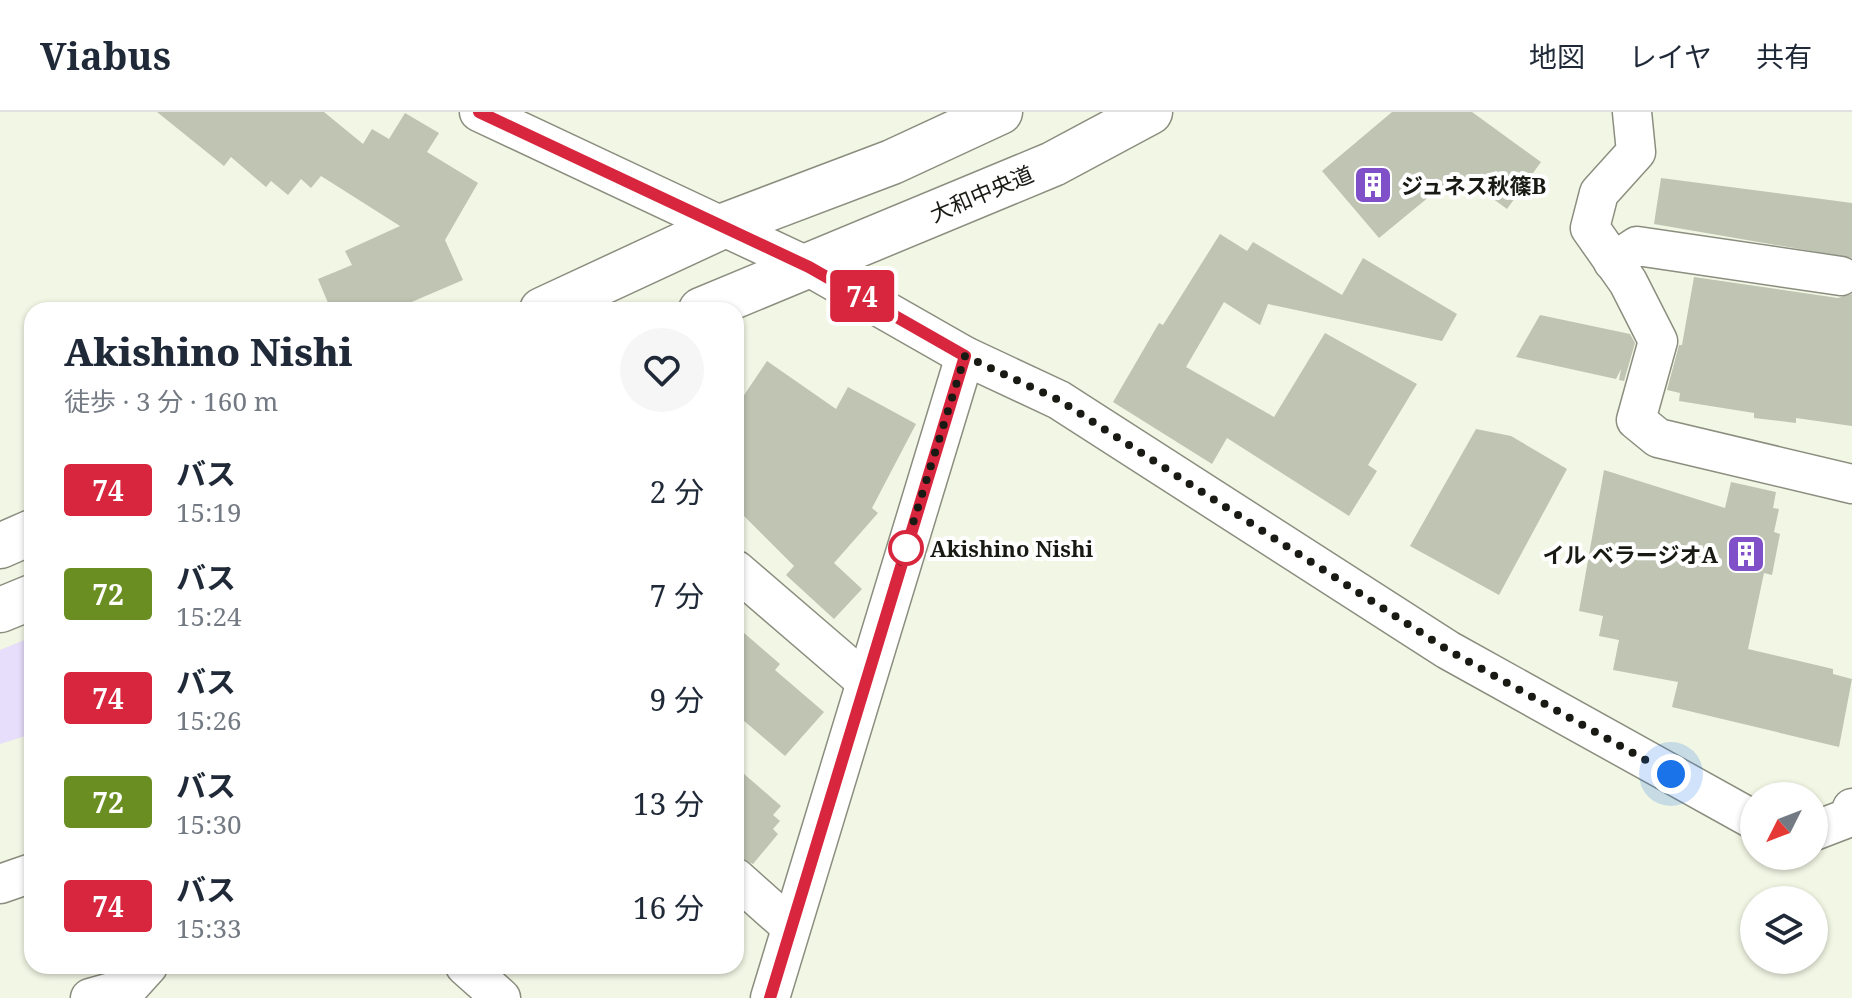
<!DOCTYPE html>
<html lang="ja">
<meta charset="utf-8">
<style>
:root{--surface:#fff;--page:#f6f6f7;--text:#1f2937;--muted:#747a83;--line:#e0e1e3}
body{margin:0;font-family:"Noto Serif","Noto Sans JP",serif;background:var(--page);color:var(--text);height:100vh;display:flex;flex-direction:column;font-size:30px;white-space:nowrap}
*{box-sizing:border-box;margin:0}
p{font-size:26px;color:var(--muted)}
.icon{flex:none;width:44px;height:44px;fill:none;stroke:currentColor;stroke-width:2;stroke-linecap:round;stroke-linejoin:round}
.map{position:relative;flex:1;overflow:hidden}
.sheet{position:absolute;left:24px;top:190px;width:720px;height:672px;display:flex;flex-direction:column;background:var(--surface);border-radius:24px;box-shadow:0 2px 6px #0004}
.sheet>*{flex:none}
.badge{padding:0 16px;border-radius:6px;font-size:28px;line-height:52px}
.needle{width:52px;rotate:228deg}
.buttons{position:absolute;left:1740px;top:670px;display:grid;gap:16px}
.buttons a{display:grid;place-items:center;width:88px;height:88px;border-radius:50%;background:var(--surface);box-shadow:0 2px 6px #0004;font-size:40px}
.you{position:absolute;width:40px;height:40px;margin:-20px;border:6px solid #fff;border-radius:50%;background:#1a73e8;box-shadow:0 0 0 12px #1a73e833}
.map>.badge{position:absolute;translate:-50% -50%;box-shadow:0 0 0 4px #fff}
.round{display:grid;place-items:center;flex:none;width:84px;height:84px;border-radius:42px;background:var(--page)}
.summary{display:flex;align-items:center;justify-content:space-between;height:136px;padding:0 40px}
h1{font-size:38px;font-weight:800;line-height:60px}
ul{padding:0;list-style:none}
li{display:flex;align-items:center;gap:24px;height:104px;padding:0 40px}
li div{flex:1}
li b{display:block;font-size:30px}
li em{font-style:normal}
li .badge{min-width:88px;font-weight:700;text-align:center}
header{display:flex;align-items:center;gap:48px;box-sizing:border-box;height:112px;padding:0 40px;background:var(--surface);border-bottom:2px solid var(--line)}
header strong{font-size:38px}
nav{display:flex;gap:44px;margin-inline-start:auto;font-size:28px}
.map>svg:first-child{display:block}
.green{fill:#e6defa}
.building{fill:#c0c4b3}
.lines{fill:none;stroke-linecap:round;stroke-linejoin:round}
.minor-casing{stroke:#8b8e7f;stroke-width:41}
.tertiary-casing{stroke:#8b8e7f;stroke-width:47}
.minor{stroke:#fff;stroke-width:38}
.tertiary{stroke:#fff;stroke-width:44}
.line-casing{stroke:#fff;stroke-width:18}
.line{stroke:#d7263d;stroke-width:12}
.walk{stroke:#191a14;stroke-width:8;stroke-dasharray:0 14.4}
.stop-dot{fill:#fff;stroke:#d7263d;stroke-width:4}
.labels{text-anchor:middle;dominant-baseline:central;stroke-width:8;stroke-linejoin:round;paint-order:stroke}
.poi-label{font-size:22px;font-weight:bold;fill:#191a14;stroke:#fff;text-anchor:start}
.street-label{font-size:22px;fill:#191a14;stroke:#fff}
.stop-label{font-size:22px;font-weight:bold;fill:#191a14;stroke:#fff;text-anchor:start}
</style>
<header>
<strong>Viabus</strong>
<nav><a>地図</a><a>レイヤ</a><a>共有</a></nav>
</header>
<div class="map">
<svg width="1852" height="886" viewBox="0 0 1852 886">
<rect width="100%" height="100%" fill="#f2f6e4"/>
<!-- green -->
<polygon class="green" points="32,525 32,622 0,632 0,538"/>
<!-- building -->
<g class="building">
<polygon points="157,0 324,0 363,32 372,17 389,27 405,1 439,21 427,40 478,71 445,128 463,168 393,198 331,198 318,167 352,153 345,139 400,114 321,64 311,76 301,67 288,83 271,69 266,75 231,45 224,54"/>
<polygon points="1392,0 1472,0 1541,50 1507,97 1458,61 1379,126 1322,59"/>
<polygon points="1661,66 1852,91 1852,146 1654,112"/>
<polygon points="1220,122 1247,139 1253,130 1342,183 1363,146 1457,202 1442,229 1268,192 1260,213 1224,190 1186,255 1274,305 1325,221 1417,272 1368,353 1377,359 1349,404 1227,326 1212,352 1113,290 1159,211 1163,213"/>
<polygon points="1694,165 1838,186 1852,182 1852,314 1796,306 1796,311 1754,306 1754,301 1679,289 1680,281 1667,278 1679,233 1682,233"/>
<polygon points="1540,203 1630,222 1635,231 1624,269 1619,268 1621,257 1616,267 1516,245"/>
<polygon points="767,249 836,297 848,275 916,312 872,396 878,401 834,451 862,477 834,507 786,463 794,454 736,396 736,295"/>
<polygon points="1476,317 1511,324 1567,357 1499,483 1410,434"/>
<polygon points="1604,358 1725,396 1731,370 1776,380 1773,396 1779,397 1774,420 1780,422 1772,463 1764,461 1748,537 1833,557 1833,562 1852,567 1839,635 1672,595 1678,570 1613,558 1619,528 1599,524 1603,504 1579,499"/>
<polygon points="736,514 780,552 775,558 824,600 785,644 736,602"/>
<polygon points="736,655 781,694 773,703 780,709 773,717 778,722 753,752 736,745"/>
</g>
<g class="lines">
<!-- minor casing -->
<g class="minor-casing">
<g id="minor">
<polyline points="479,0 809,155 965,244 1059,288 1448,538 1754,708"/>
<polyline points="1632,0 1636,40 1599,81 1590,116 1628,170 1658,229 1636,308 1658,326 1852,372"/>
<polyline points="1613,150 1637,134 1841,164"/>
<polyline points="736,458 865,569"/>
<polyline points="1814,719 1848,706 1852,696"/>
<polyline points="736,766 791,815"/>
<polyline points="0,772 32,761"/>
<polyline points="465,854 501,886"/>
<polyline points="90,886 129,875 148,854"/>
<polyline points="770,886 965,244"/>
</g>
</g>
<!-- tertiary casing -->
<g class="tertiary-casing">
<g id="tertiary">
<polyline points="542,198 723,114 892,50 1000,0"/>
<polyline points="701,198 1053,52 1150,0"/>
<polyline points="0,434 32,420"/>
<polyline points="0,498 32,485"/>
</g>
</g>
<!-- minor -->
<use href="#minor" class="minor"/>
<!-- tertiary -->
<use href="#tertiary" class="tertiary"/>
</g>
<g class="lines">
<!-- line casing -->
<g class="line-casing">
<polyline id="line" points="479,0 809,155 965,244 770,886"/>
</g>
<!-- line -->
<use href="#line" class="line"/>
<!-- walk -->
<polyline class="walk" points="906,436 901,450 965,244 1059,288 1448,538 1671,662"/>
</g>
<!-- icons -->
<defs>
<g id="building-square" transform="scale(2)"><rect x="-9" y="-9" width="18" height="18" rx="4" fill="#8050c8" stroke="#fff"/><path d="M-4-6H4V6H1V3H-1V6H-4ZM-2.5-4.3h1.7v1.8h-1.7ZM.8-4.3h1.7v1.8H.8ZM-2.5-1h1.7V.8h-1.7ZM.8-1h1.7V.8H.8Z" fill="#fff"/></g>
</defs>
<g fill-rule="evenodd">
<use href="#building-square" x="1373" y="73"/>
<use href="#building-square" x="1746" y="442"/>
</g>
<!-- markers -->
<circle class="stop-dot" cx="906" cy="436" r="16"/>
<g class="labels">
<!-- poi labels -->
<g class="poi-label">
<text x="1401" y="73">ジュネス秋篠B</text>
<text x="1718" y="442" text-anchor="end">イル ベラージオA</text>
</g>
<!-- street labels -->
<g class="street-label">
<text transform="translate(981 81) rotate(-23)">大和中央道</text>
</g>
<!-- stop labels -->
<g class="stop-label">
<text x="930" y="436">Akishino Nishi</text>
</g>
</g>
</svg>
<div class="buttons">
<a><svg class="needle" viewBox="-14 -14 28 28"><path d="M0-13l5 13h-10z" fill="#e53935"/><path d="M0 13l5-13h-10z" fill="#747a83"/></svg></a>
<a><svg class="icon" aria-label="layers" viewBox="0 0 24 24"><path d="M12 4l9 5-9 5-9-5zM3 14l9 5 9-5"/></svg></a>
</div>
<div class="you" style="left:1671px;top:662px"></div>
<b class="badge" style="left:862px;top:184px;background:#d7263d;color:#fff">74</b>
<section class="sheet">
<div class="summary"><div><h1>Akishino Nishi</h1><p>徒歩 · 3 分 · 160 m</p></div><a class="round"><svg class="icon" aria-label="heart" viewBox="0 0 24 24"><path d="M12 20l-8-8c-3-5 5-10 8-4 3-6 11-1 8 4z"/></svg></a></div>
<ul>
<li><span class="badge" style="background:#d7263d;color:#fff">74</span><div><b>バス</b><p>15:19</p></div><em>2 分</em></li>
<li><span class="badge" style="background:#6b8e23;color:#fff">72</span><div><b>バス</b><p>15:24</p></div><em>7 分</em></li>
<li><span class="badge" style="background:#d7263d;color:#fff">74</span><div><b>バス</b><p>15:26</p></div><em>9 分</em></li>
<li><span class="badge" style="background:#6b8e23;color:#fff">72</span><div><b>バス</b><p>15:30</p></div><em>13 分</em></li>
<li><span class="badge" style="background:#d7263d;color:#fff">74</span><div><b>バス</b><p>15:33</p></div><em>16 分</em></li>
</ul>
</section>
</div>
